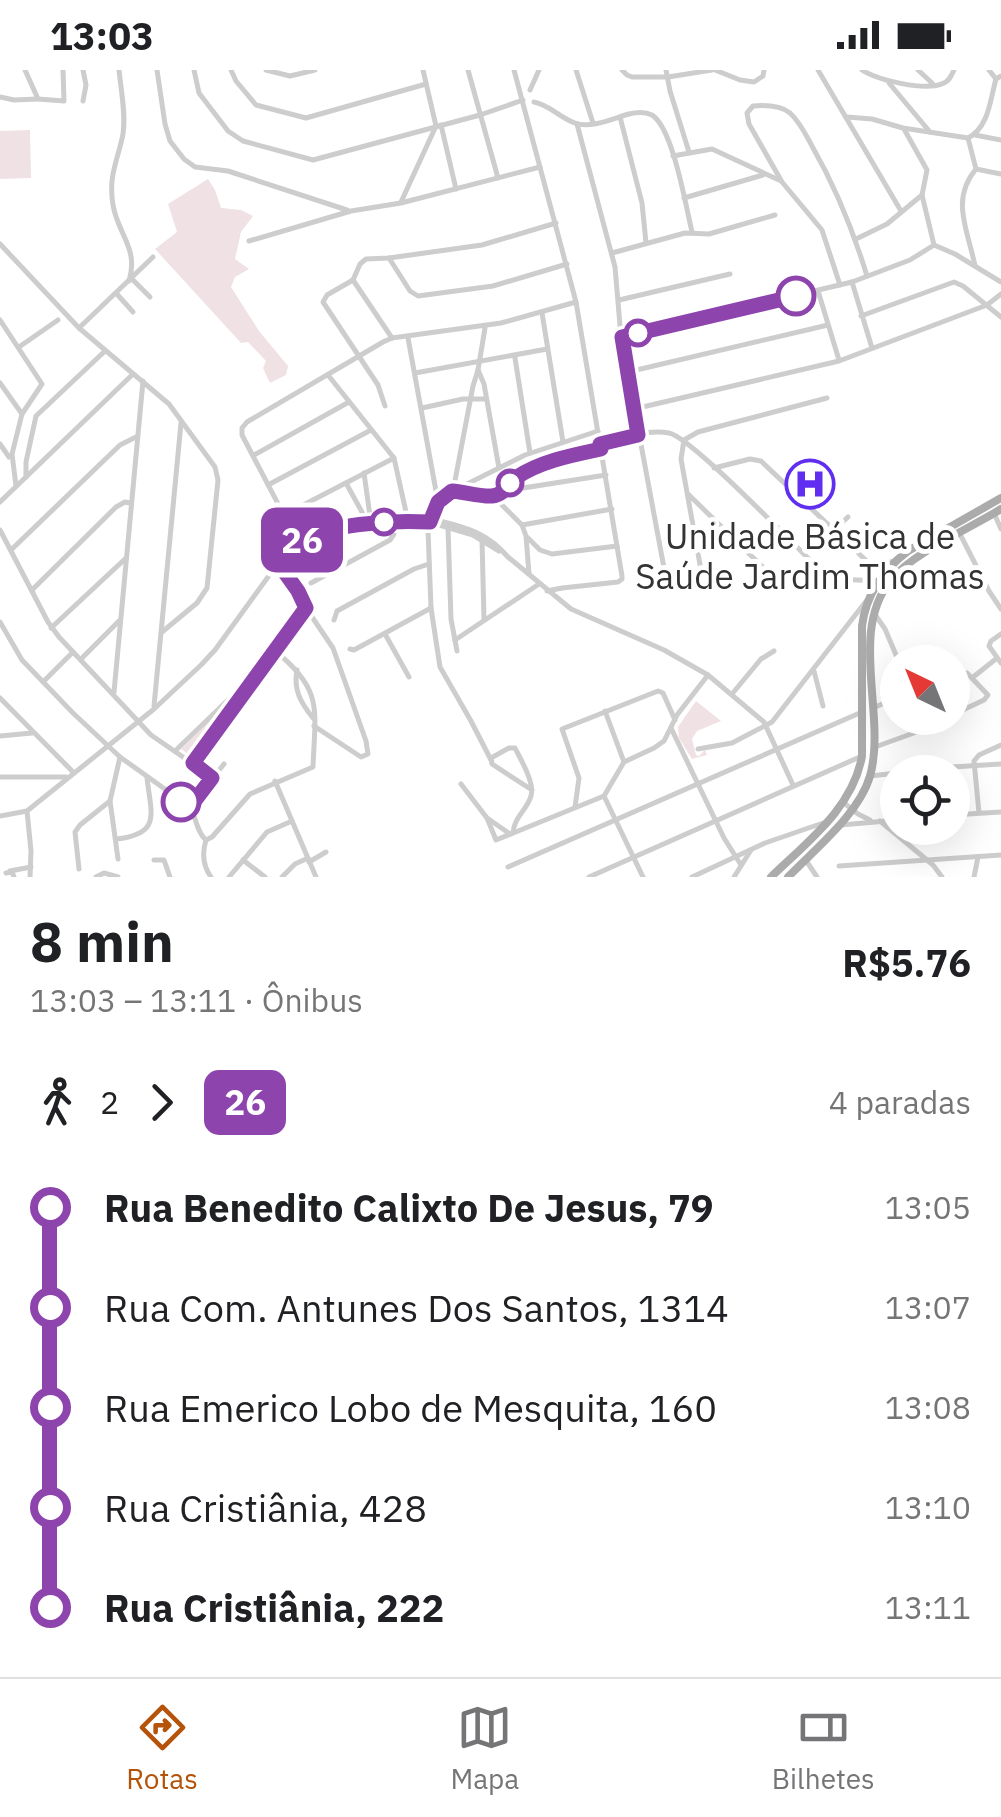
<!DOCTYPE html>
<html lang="pt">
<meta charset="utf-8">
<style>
:root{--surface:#fff;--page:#f6f6f6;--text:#202124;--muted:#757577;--line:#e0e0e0;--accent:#b45309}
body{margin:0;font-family:"IBM Plex Sans",sans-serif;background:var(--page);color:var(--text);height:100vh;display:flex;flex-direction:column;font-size:38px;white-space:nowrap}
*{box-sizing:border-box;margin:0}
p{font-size:32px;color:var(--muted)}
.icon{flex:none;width:55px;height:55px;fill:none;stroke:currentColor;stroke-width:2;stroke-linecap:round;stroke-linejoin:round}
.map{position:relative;height:807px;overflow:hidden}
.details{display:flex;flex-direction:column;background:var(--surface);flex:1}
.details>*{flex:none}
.badge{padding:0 20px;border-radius:15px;font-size:35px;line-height:65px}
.needle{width:65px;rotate:317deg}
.fabs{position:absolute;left:880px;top:575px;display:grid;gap:20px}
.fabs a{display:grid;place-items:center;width:90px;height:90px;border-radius:50%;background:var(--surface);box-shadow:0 10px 40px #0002;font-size:50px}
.map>.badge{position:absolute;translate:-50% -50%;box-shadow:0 0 0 5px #fff}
.legs{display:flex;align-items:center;gap:15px;height:110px;padding:0 30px;font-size:32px}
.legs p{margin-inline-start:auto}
.head{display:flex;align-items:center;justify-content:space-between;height:170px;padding:0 30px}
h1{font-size:55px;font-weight:700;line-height:75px}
ul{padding:0 30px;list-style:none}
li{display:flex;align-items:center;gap:35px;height:100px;font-size:38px}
li i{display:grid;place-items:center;width:15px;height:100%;margin:0 12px;background:currentColor}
li i::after{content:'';width:25px;height:25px;margin:-12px;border:8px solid;border-radius:50%;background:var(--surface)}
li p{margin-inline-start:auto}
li:first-child i{background:linear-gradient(#0000 50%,currentColor 0)}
li:last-child i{background:linear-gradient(currentColor 50%,#0000 0)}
.status{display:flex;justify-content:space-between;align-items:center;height:70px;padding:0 50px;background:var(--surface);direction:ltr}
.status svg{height:28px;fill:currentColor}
.menu{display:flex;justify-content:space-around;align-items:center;height:140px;border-top:2px solid var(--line);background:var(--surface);font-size:28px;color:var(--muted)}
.menu a{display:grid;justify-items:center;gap:5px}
.menu .selected{color:var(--accent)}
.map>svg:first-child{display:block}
.green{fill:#f0e1e4}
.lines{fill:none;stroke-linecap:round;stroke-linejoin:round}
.minor{stroke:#cdcdcd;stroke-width:5}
.major{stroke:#ababab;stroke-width:8}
.line-1-casing{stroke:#fff;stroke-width:22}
.line-1{stroke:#8e44ad;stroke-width:15}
.stop-1-dot{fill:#fff;stroke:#8e44ad;stroke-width:5}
.labels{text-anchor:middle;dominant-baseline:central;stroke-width:10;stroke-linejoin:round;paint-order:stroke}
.poi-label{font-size:35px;fill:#333;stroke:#fff}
</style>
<div class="status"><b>13:03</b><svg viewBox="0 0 49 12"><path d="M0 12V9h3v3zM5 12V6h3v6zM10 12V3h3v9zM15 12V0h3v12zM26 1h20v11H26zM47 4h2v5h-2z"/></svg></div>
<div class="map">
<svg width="1001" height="807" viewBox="0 0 1001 807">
<rect width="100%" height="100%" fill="#fff"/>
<!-- green -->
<g class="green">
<polygon points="30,60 31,108 0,109 0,61"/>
<polygon points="208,109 215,120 221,138 241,140 253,146 241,162 235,189 249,199 235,207 231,217 259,261 288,296 286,305 270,313 263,298 266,291 248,272 241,273 155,179 177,162 168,134"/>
<polygon points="245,619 192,687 181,679 235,625"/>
<polygon points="696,631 721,651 697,661 692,669 696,685 699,686 705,680 707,685 692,689 679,668 678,657"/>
</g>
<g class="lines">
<!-- minor -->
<g class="minor">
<polyline points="25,0 38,29 64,31 63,0"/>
<path d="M119 0C121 21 126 43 123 64 118 90 108 105 113 135 118 165 139 178 129 211"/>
<polyline points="157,0 165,54 170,71 184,89 195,97 228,101 347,140"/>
<polyline points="194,0 199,23 228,61 243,71 313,90 480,45 523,30"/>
<polyline points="231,0 236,11 256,35 306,48 426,14"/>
<polyline points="266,0 290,6 315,0"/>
<polyline points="468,0 498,108"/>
<polyline points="514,0 576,232 622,506 622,509 618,512 562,518 547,521"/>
<polyline points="576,0 593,53"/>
<polyline points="622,0 627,5 632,7 668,7 712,0"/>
<polyline points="666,0 670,21 689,82"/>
<polyline points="715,0 740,10 754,12 763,6 764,0"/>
<polyline points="818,0 901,141"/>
<path d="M862 0C877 10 926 22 944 13 950 10 951 6 954 0"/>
<polyline points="918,0 932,13"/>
<polyline points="989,0 996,9"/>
<polyline points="889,13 930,62"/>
<polyline points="530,20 539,0"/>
<polyline points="0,27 14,30 38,29"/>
<polyline points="83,31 86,15 83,0"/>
<path d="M534 32C550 35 560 48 575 53 591 59 614 48 629 44 637 42 644 41 652 45 673 58 686 137 692 162"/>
<polyline points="620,47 642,133 646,173"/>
<path d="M847 47 872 49 903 58 968 68C989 57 990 30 996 9L1001 6"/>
<path d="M577 54 615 197 621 267 667 514 670 516C682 514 696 512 701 500L681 389 684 370 698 362 827 328"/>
<polyline points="441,55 456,119"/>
<polyline points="975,65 1001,70"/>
<path d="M968 68 976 99C950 130 968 160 975 196"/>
<polyline points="673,86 712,79 779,110"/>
<polyline points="976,99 1001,104"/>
<polyline points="922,125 934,175 955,184 1001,212"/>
<polyline points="684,128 763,105"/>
<polyline points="401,132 436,56 423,0"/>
<polyline points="856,169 887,154 922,125 927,100 904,59"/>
<polyline points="249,171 351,141 401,133 540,97"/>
<polyline points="0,174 79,258 169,334 215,397 218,410 207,518 197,533 162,562"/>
<polyline points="612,183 685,163 709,164 775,145"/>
<polyline points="389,188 410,221 418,226 493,216 567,194"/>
<polyline points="131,208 150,227"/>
<polyline points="353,210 360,194 366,189 389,188 482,175 556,153"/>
<polyline points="353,210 327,225 323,232 378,315 385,336"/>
<polyline points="353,210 392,268"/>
<polyline points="852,212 872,278"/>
<path d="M840 215 822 160 782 112 749 54 747 43 753 36C765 35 780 35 790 43 800 52 806 65 812 76 836 118 853 160 867 206"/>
<polyline points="818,221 839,290"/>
<polyline points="116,223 133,242"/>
<polyline points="619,230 730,204"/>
<polyline points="542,243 563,372"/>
<polyline points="861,246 954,212 963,216 1001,247"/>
<polyline points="0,250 42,314 22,344 12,384 16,416"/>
<polyline points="79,258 153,187"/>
<polyline points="621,267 852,212 910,190 934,175"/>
<polyline points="408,268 438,432"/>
<polyline points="19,277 58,250"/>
<polyline points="515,288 530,383"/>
<polyline points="478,300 484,314 499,398"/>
<polyline points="628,302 828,255"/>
<polyline points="415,303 547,279"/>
<polyline points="328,305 394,388 408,451"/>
<polyline points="0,313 22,344"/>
<polyline points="422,338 463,329 486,329"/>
<polyline points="634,339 839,291 987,235 1001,224"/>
<polyline points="0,374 9,387"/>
<path d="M600 374C620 368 648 359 669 363 691 367 796 477 819 499L836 509 879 511"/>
<polyline points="254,385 349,332"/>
<polyline points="714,398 750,389 761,391 874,498"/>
<polyline points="364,403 371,453"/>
<polyline points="26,407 26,392 36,346 105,281"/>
<polyline points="346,413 368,453"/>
<polyline points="268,415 371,360"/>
<polyline points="453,421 473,316 478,300 485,258"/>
<polyline points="456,421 493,426 522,455 526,466 529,504"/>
<path d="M504 421C524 393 568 386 600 379"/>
<polyline points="689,425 775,509"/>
<polyline points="493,426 504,421 606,405"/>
<polyline points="0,432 133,304"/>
<polyline points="994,443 1001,459"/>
<polyline points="284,445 394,388"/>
<polyline points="436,454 473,465 499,481"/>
<polyline points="522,455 612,439"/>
<polyline points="448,458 451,549 457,581"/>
<polyline points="0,460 48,552 59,567 151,665 212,707"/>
<polyline points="834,460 848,447"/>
<polyline points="960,464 989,521 1001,539"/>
<polyline points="311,466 330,503"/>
<polyline points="528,468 540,480 552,484 617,476"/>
<polyline points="482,470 484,549"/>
<polyline points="298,472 242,365 242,358 247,352 383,272 392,268 501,253 576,232"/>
<polyline points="11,480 120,375 136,367"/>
<polyline points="508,487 571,539 664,580 708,605 764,652 793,715"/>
<polyline points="278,493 294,514 306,538 333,578 366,671 368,684 361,687 314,656"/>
<polyline points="872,510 871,504 874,498 893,491"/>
<polyline points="311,513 390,470 394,464 393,451"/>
<polyline points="32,520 116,437 125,432 130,433"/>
<polyline points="876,546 885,559 899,592"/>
<polyline points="334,550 337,541 414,499 429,494"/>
<path d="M0 552 22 590 73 643 120 687 190 737C196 747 197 763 206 770 202 783 203 796 211 807"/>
<polyline points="51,558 125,489"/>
<polyline points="385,564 409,607"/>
<polyline points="1001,564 991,571 989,576 1001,593"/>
<polyline points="455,570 539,514"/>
<polyline points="350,579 354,580 431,538"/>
<polyline points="81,589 119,551"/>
<path d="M297 600C293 620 301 633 313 648"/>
<polyline points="814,601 823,636"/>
<polyline points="952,605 967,603 988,625 984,630 952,645"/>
<polyline points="972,608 997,588"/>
<polyline points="43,612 73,582"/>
<polyline points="114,622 143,311"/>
<polyline points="732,624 761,589 774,581"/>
<polyline points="0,628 74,703"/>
<polyline points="154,636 181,353"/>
<polyline points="873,638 898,627"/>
<polyline points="605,641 624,692"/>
<polyline points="671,658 724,768 741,795"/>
<polyline points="0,666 32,663"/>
<polyline points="875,677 911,664 947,648"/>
<polyline points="698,679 732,673 772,652 867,530"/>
<polyline points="175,681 255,604"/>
<polyline points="491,690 471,651 440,597 431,538 428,460 433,439 438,432 453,421 525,385 598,361"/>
<polyline points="193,693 306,538"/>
<polyline points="870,706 952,697 1001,694"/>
<polyline points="0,707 66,707"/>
<polyline points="275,711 316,807"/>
<polyline points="461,714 487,748 510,764"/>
<polyline points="604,726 643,807"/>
<polyline points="110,731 118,789"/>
<polyline points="844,733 858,744 870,750"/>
<polyline points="190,737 224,694"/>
<polyline points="575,737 579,708 562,659 658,621 663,623 675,650"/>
<polyline points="27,741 31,781 30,807"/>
<polyline points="979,743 974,691 979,685 1001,675"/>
<polyline points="952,745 1001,742"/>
<path d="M0 746 27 741 154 639 201 595 215 580 289 478C318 457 364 452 399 451 413 451 427 453 440 451 468 458 488 464 507 486"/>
<polyline points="487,748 496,770 604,726 624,692 654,678 664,671 677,645 708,605"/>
<polyline points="880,751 933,795 942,807"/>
<polyline points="841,755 898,750"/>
<path d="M513 763C514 747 527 740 531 726 535 713 521 690 515 678H509L491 688 492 694 532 720"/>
<path d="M116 769C162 764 151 744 147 708"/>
<path d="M206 770 212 767 250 724 313 697C315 640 324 620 275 581"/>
<polyline points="805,789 817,807"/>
<polyline points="154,790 164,790 170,807"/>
<polyline points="243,790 265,807"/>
<polyline points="309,792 326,782"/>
<polyline points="839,796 1001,785"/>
<polyline points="508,797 862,642"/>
<polyline points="79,799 75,762 80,755 110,731 120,687"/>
<polyline points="10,801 31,797"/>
<polyline points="6,803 12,802 14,807"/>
<polyline points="96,807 104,803 118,807"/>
<polyline points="229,807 267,762 292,751"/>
<polyline points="282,807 295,794 308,788"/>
<polyline points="589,807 862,686"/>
<polyline points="692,807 765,773 823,753"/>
<polyline points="734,807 751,780"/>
<polyline points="974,807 978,787"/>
</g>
<!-- major -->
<g class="major">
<path d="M771 807C807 772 853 738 862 686V556C866 524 883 500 908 481L1001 428"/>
<path d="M788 807C815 779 859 744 870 706 887 646 848 562 891 510 914 482 969 459 1001 439"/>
</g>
</g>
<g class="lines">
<!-- line-1 casing -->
<g class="line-1-casing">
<path id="line-1" d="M181 732 190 737 212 708 193 693 306 538 298 521 278 493C283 486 287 480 294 475 324 453 393 450 430 452L438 432 452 421C464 422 482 427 492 426 504 425 509 413 517 407 541 391 573 385 601 379L600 374 638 365 622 267 796 226"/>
</g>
<!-- line-1 -->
<use href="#line-1" class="line-1"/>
</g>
<!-- icons -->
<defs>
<g id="hospital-ring" transform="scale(2.5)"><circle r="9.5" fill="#fff" stroke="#602ef0" stroke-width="1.5"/><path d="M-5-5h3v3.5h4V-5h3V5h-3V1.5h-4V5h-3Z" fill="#602ef0"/></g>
</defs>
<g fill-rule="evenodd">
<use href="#hospital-ring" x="810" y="414"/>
</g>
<!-- markers -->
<g class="stop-1-dot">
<circle cx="796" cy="226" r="18"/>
<circle cx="638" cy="263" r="12"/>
<circle cx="510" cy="413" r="12"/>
<circle cx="384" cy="452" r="12"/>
<circle cx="181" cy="732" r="18"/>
</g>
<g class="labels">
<!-- poi labels -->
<g class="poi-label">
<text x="810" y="466">Unidade Básica de<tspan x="810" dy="40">Saúde Jardim Thomas</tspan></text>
</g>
</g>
</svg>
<div class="fabs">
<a><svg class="needle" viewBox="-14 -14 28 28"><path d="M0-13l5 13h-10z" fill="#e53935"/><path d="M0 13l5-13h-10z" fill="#757577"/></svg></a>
<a><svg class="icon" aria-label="locate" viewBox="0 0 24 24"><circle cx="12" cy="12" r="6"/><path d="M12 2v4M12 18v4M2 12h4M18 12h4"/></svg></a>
</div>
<b class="badge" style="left:302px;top:470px;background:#8e44ad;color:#fff">26</b>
</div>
<section class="details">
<div class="head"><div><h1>8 min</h1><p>13:03 – 13:11 · Ônibus</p></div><b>R$5.76</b></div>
<div class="legs"><svg class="icon" aria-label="walk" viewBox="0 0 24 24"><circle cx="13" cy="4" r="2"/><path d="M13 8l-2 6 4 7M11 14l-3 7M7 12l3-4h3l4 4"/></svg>2<svg class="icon" aria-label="forward" viewBox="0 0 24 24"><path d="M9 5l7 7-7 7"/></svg><b class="badge" style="background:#8e44ad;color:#fff">26</b><p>4 paradas</p></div>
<ul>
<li><i style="color:#8e44ad"></i><b>Rua Benedito Calixto De Jesus, 79</b><p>13:05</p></li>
<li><i style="color:#8e44ad"></i><span>Rua Com. Antunes Dos Santos, 1314</span><p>13:07</p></li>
<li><i style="color:#8e44ad"></i><span>Rua Emerico Lobo de Mesquita, 160</span><p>13:08</p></li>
<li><i style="color:#8e44ad"></i><span>Rua Cristiânia, 428</span><p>13:10</p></li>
<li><i style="color:#8e44ad"></i><b>Rua Cristiânia, 222</b><p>13:11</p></li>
</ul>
</section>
<nav class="menu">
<a class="selected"><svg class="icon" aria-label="directions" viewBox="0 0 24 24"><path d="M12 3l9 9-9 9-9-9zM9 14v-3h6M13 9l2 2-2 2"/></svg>Rotas</a>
<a><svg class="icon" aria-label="map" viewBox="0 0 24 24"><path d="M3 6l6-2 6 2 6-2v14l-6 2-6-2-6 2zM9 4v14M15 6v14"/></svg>Mapa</a>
<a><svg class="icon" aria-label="tickets" viewBox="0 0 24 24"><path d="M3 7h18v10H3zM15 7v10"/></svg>Bilhetes</a>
</nav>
